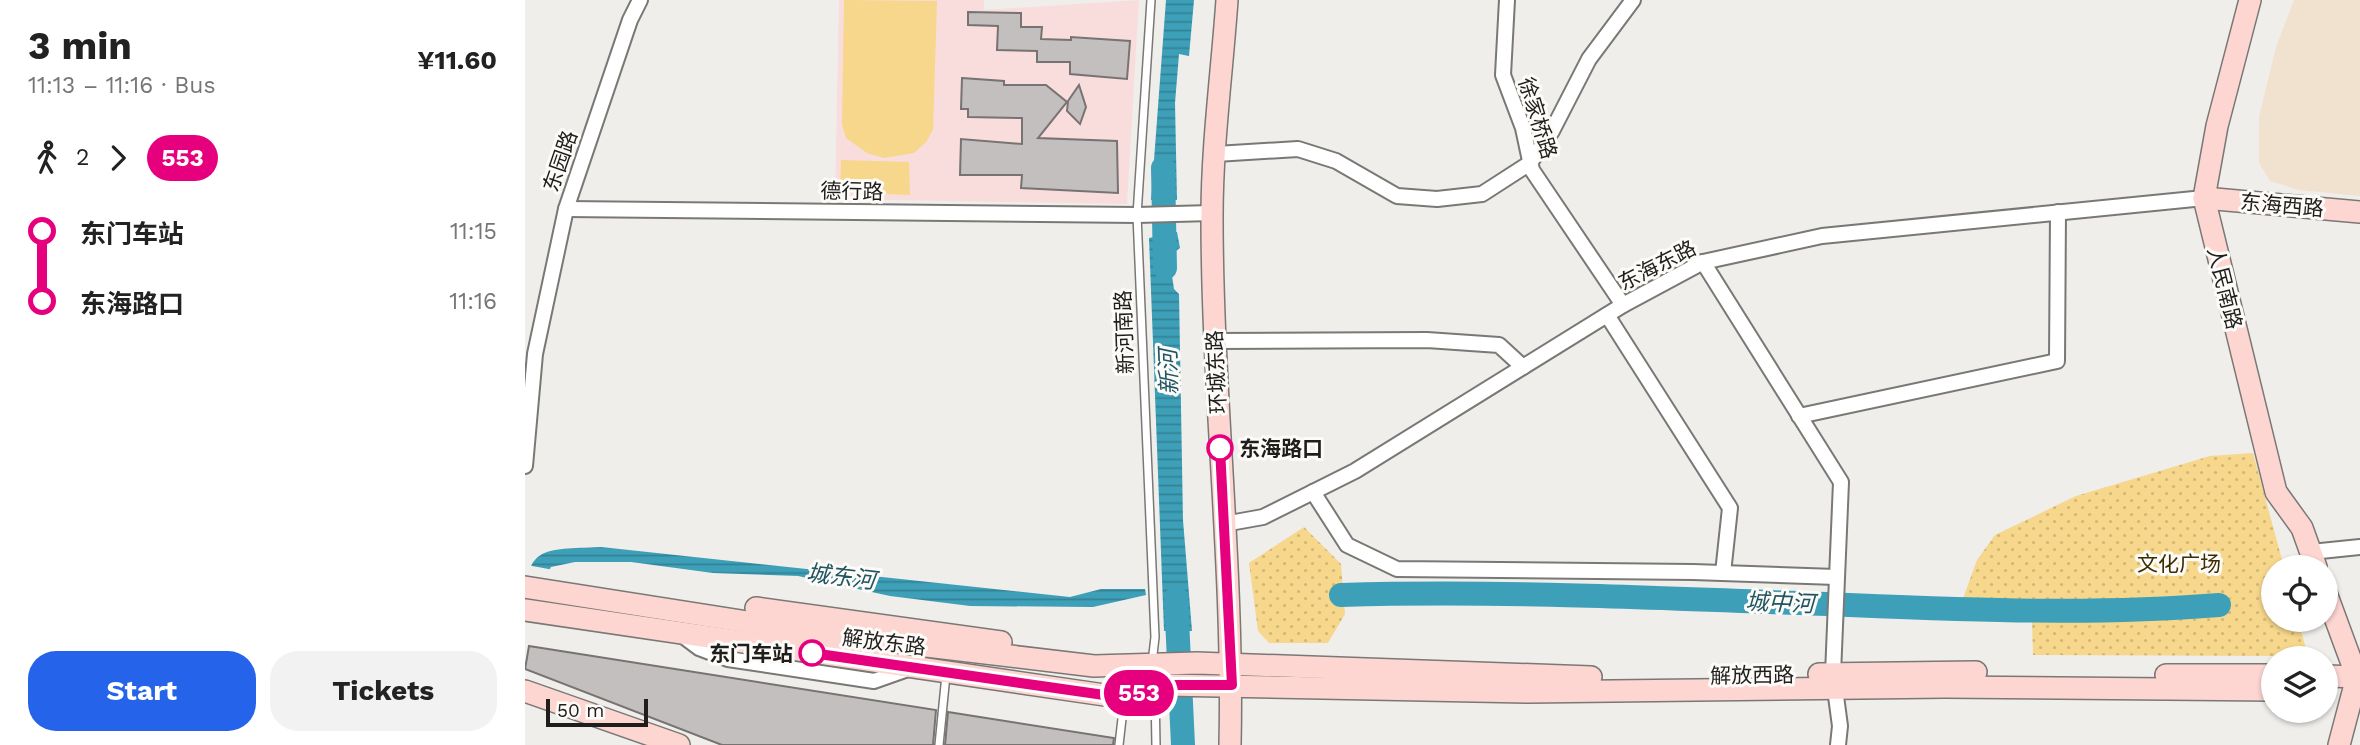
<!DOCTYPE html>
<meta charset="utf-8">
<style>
:root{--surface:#fff;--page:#f2f2f2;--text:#222;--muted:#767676;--accent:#2563eb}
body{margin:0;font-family:"Work Sans","Noto Sans SC",sans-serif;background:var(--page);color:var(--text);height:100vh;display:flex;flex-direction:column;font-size:26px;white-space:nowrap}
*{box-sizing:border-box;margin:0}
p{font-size:23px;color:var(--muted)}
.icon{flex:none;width:38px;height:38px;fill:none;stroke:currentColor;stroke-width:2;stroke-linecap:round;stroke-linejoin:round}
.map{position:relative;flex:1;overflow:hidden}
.panel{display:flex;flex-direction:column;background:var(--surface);width:525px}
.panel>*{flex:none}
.badge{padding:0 14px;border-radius:23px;font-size:24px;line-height:46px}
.tools{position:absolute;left:1736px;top:555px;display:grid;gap:14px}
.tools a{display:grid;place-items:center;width:77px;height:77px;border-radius:50%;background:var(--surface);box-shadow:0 2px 5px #0004;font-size:35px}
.scale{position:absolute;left:21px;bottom:18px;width:102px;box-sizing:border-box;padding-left:7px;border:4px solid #1f1e1d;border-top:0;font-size:19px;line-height:24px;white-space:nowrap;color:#1f1e1d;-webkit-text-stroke:5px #fdfbf8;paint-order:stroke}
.map>.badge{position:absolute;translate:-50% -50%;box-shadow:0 0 0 4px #fff}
.legs{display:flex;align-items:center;gap:10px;height:77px;padding:0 28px;font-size:23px}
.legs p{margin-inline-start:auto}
.summary{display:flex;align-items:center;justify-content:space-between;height:119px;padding:0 28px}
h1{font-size:38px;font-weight:700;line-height:52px}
.cta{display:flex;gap:14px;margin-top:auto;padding:14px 28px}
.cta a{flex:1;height:80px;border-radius:28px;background:var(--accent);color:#fff;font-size:28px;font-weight:700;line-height:80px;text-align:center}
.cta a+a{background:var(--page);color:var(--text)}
ul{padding:0 28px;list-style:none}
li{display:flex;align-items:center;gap:24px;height:70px;font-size:26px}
li i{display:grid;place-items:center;width:10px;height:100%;margin:0 9px;background:currentColor}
li i::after{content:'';width:18px;height:18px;margin:-9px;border:5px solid;border-radius:50%;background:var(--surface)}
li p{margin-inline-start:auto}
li:first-child i{background:linear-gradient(#0000 50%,currentColor 0)}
li:last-child i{background:linear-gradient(currentColor 50%,#0000 0)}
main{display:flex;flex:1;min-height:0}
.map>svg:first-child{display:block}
.education{fill:#f8dddc}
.medical{fill:#f1e2cf}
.grass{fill:url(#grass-dots)}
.pitch{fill:#f6d78b}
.water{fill:url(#water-rules)}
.pier{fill:#efeeeb}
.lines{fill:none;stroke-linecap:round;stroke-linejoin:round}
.river{stroke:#3da0b8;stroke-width:24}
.building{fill:#c3bfbe;stroke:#767372;stroke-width:2}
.lane-casing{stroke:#797875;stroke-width:10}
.street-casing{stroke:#797875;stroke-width:18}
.secondary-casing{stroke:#797875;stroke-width:24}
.lane{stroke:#fff;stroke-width:7}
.street{stroke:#fff;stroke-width:14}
.secondary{stroke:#fdd5d1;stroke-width:21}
.line-1-casing{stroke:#fff;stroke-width:16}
.line-1{stroke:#e6007e;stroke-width:10}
.stop-1-dot{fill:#fff;stroke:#e6007e;stroke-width:3.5}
.labels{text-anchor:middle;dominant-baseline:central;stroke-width:6;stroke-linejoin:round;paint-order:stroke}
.street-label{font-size:21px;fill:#1f1e1d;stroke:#fdfbf8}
.stop-label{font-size:21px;font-weight:bold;fill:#1f1e1d;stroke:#fdfbf8;text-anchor:start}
.park-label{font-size:21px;fill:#3b2c02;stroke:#fdfbf8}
.water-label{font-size:23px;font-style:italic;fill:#205663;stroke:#fdfbf8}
</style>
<main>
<section class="panel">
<div class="summary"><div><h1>3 min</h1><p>11:13 – 11:16 · Bus</p></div><b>¥11.60</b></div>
<div class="legs"><svg class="icon" aria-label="walk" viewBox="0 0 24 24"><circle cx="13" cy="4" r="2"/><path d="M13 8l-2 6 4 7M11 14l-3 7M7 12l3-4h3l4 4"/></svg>2<svg class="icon" aria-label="forward" viewBox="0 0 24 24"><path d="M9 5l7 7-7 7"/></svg><b class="badge" style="background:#e6007e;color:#fff">553</b></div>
<ul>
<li><i style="color:#e6007e"></i><b>东门车站</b><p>11:15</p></li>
<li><i style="color:#e6007e"></i><b>东海路口</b><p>11:16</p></li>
</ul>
<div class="cta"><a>Start</a><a>Tickets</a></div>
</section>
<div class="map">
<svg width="1835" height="745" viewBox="0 0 1835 745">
<defs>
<pattern id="grass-dots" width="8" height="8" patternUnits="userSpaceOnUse" patternTransform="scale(1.75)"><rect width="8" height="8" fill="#f6d78b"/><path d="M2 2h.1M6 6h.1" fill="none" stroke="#d2b878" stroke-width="1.8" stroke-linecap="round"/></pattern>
<pattern id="water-rules" width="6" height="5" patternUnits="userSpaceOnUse" patternTransform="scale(1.75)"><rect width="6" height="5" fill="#3da0b8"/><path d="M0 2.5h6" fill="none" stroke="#338295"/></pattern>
</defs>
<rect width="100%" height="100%" fill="#efeeeb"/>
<!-- education -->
<polygon class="education" points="314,0 459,0 459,10 614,0 602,204 310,199"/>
<!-- medical -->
<polygon class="medical" points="1769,0 1835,0 1835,196 1774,190 1745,181 1734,163 1734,117 1751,47"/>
<!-- grass -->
<g class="grass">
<polygon points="1728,453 1759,567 1748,567 1748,620 1773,620 1783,656 1508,655 1507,622 1431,618 1452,560 1470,535 1551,496 1685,456"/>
<polygon points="779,527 816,564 820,614 803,643 744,643 733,631 724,563"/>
</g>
<!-- pitch -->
<g class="pitch">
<polygon points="319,0 412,1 408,130 401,142 389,153 359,158 342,153 321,138 317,124"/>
<polygon points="316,160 384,162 385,195 315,192"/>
</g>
<!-- water -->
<g class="water">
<polygon points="641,0 669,0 664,56 654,54 650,103 652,200 626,200"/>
<polygon points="652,232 655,248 644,256 649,289 654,294 658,520 667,631 639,631 624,238"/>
<path d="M76 547 545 597 576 589H620L621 595 568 607 445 606 365 596 273 576 188 573 106 562H50L26 567 0 612C0 544 16 550 76 547Z"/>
</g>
<!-- pier -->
<polygon class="pier" points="2,565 29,570 0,615 0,568"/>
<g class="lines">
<!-- river -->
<g class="river">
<polyline points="638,168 640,268"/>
<path d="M816 595C985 590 1154 599 1324 605 1447 610 1570 615 1694 605"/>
<polyline points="651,598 658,745"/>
</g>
</g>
<!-- building -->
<g class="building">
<polygon points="443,12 496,13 496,27 517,27 516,39 546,40 546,37 605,41 602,79 545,74 545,62 512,62 512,51 472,50 473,26 443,25"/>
<polygon points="437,78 479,81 479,85 521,85 542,102 513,138 592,141 593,193 496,188 497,175 435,175 436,139 497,144 497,118 443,117 443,109 436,109"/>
<polygon points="554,85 561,107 555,124 542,111 543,101"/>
<polygon points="4,646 411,710 408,745 197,745 0,669"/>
<polygon points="423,712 589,738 588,745 420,745"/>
</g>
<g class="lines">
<!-- lane casing -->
<g class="lane-casing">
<g id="lane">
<polyline points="626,0 612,215 630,637 627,663"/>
<polyline points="630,692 631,745"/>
<polyline points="414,745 421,675"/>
<polyline points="594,745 599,701"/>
</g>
</g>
<!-- street casing -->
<g class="street-casing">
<g id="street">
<polyline points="982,0 978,75 998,128 1007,170 1098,305"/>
<polyline points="691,154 773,149 811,161 872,196 912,199 957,194 1005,163 1027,131 1064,59 1108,0"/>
<polyline points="41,209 612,215 687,213"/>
<polyline points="1178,262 1316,482 1308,674 1315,726 1313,745"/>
<polyline points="1082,315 1205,508 1198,573"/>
<polyline points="689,341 902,340 974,345 998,367"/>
<polyline points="1274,416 1532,361 1533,212"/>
<polyline points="0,466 10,354 41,209 105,20 115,0"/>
<polyline points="788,492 822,545 872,569 1168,572 1311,577"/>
<polyline points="699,524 738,517 830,471 1098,305 1178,262 1297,236 1679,198"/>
<polyline points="1786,552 1835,547"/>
<polyline points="158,636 174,648 203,659 316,676 349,681 383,669"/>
</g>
</g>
<!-- secondary casing -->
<g class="secondary-casing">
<g id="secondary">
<path d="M702 0C697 72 687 145 687 216 687 393 709 569 705 745"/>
<polyline points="1725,0 1692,126 1679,198 1751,492 1777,528 1791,567"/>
<polyline points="1679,198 1835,212"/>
<polyline points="0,587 292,633 569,666 672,663 1066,677"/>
<polyline points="1801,593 1832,677"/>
<polyline points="231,608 476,642"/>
<polyline points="0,610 600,698 641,685 1004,692 1420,687 1748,690"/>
<polyline points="1294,674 1451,672"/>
<polyline points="1641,675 1748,675"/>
<polyline points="1801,676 1835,677"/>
<polyline points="0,691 154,745"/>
<polyline points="1814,745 1832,677"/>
</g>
</g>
<!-- lane -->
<use href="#lane" class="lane"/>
<!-- street -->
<use href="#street" class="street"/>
<!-- secondary -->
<use href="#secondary" class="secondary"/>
</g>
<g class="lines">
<!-- line-1 casing -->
<g class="line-1-casing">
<polyline id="line-1" points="287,653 600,698 641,685 707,685 695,448"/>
</g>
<!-- line-1 -->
<use href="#line-1" class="line-1"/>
</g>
<!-- markers -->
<g class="stop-1-dot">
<circle cx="695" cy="448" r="12"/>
<circle cx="287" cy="653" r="12"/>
</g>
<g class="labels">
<!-- street labels -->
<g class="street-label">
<text transform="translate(1013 118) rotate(73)">徐家桥路</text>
<text transform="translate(35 161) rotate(-71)">东园路</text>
<text transform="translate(327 191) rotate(1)">德行路</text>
<text transform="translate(1757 205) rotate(5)">东海西路</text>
<text transform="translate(1132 265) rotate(-27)">东海东路</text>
<text transform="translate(1700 288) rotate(76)">人民南路</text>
<text transform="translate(599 332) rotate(-92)">新河南路</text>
<text transform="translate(691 372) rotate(-93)">环城东路</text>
<text transform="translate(359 642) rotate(7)">解放东路</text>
<text transform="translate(1227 675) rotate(-1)">解放西路</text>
</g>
<!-- stop labels -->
<g class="stop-label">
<text x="714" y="448">东海路口</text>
<text x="268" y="653" text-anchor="end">东门车站</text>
</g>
<!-- park labels -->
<g class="park-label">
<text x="1654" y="563">文化广场</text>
</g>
<!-- water labels -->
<g class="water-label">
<text transform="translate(644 372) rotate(-92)">新河</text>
<text transform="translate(316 577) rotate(7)">城东河</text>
<text transform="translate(1255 603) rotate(2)">城中河</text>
</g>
</g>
</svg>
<div class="tools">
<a><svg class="icon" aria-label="locate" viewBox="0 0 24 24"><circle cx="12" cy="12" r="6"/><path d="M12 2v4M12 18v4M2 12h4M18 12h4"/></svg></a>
<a><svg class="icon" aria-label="layers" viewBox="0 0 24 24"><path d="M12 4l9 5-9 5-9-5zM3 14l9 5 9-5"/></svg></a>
</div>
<div class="scale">50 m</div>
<b class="badge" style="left:614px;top:693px;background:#e6007e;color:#fff">553</b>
</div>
</main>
